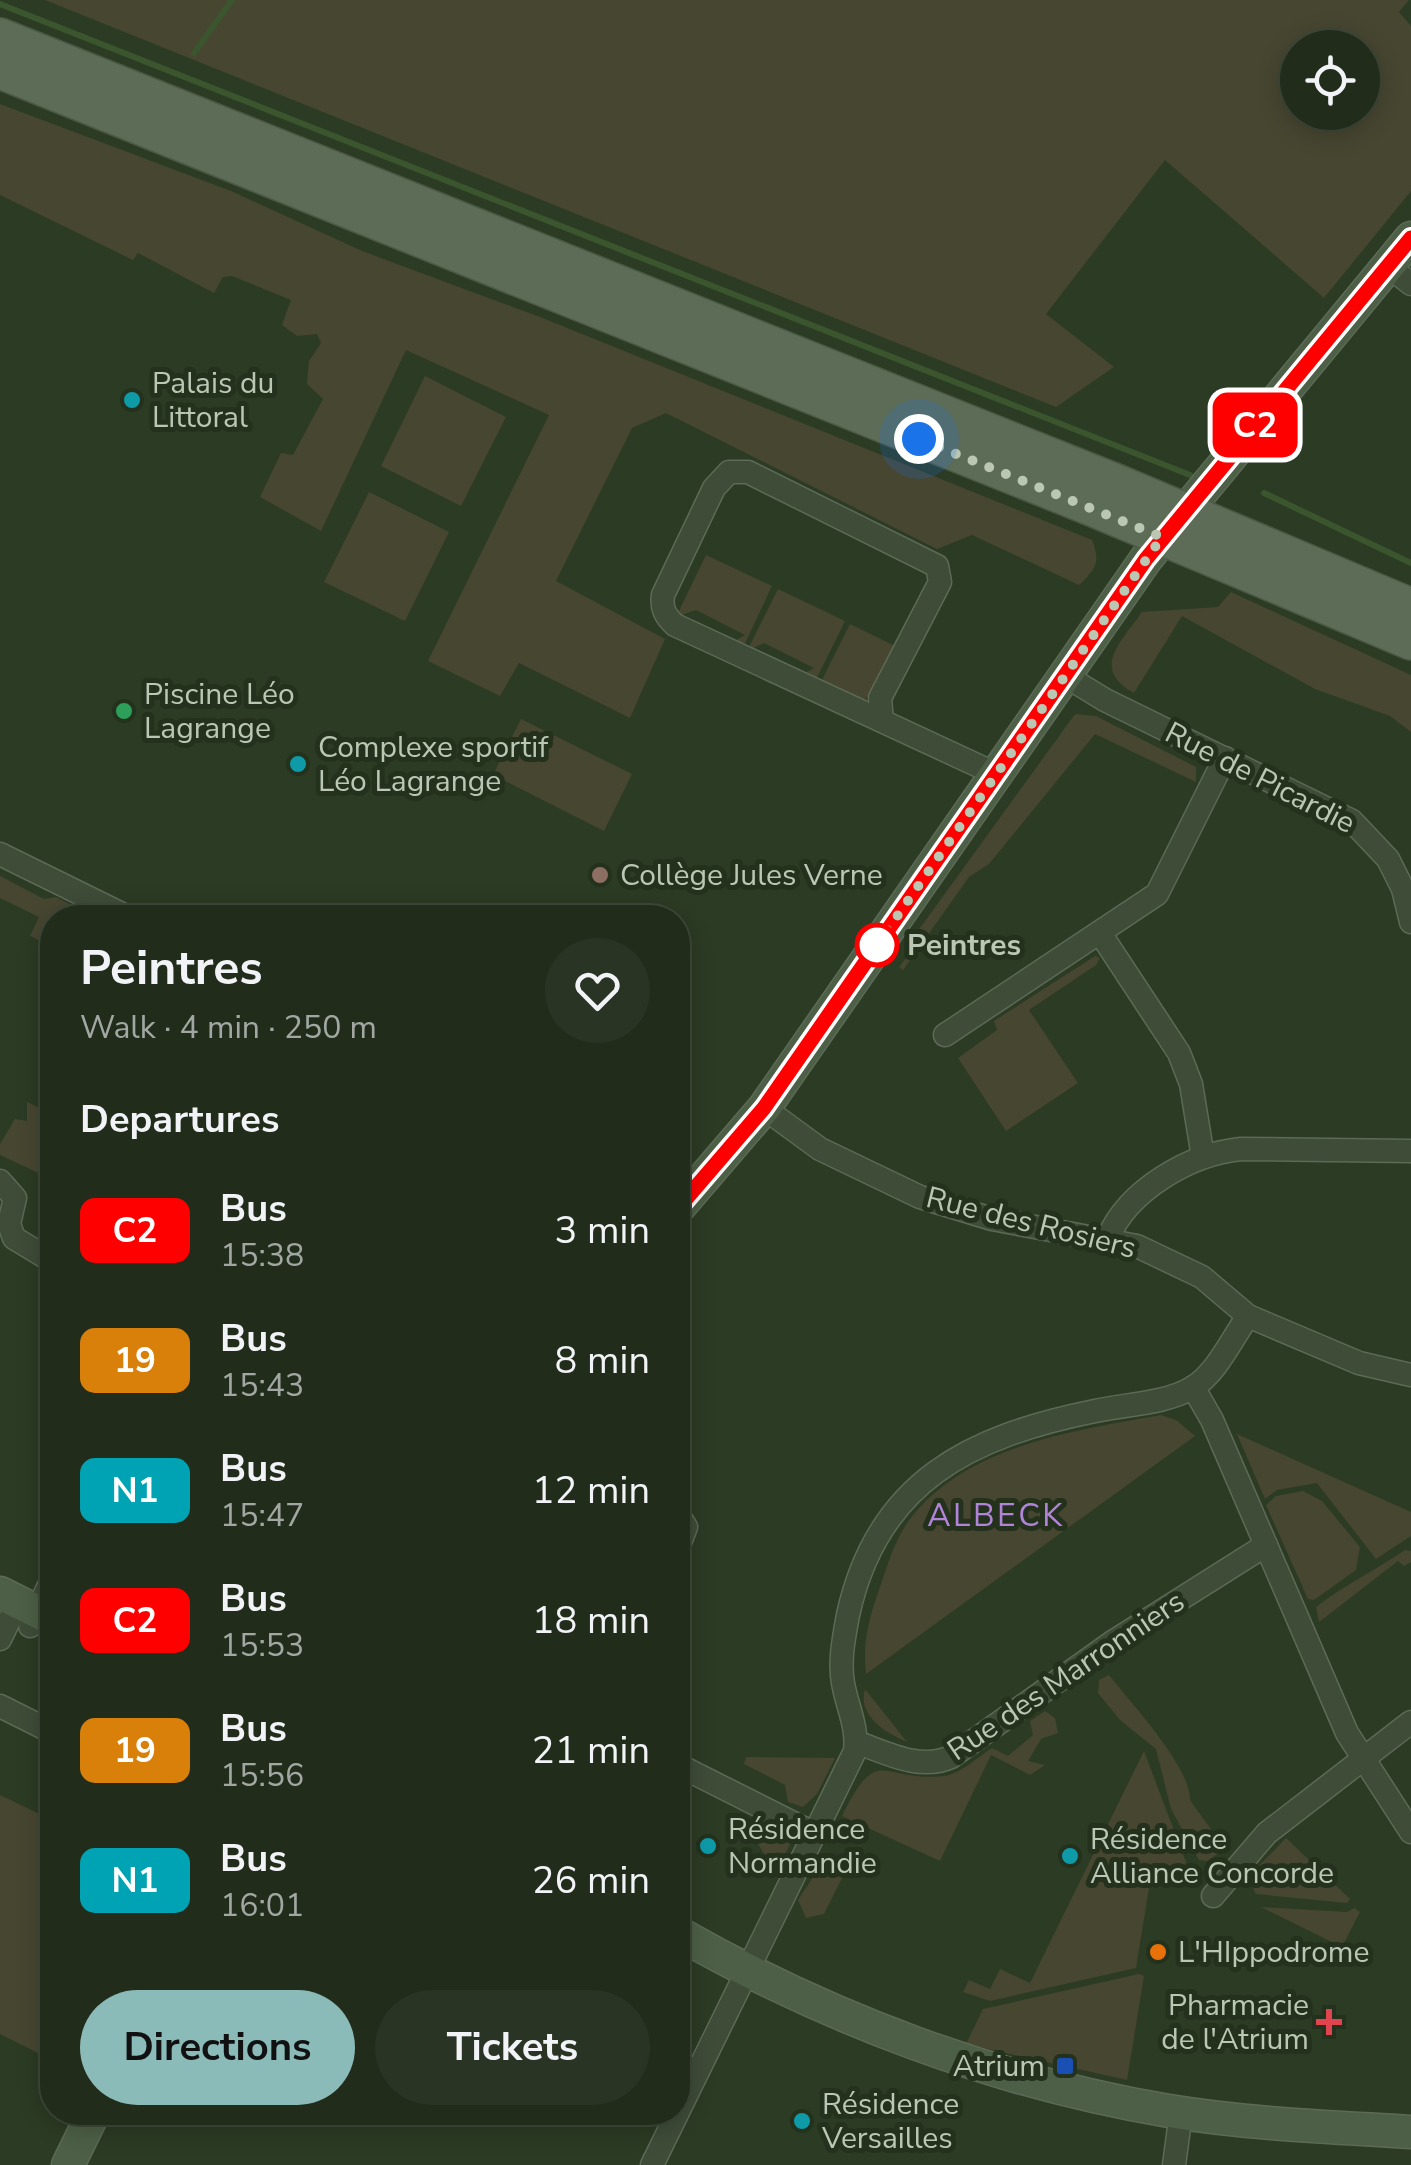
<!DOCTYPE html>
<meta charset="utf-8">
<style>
:root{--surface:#212c1b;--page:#293424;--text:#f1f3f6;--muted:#a2a7a3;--line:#3e483a;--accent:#8bbbb9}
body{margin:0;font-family:"Nunito Sans",sans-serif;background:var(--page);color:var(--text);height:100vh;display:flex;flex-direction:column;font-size:38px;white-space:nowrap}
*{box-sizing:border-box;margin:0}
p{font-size:32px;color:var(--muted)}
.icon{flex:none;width:55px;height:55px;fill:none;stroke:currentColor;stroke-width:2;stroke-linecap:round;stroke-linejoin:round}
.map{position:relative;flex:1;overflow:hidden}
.drawer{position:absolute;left:40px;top:905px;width:650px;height:1220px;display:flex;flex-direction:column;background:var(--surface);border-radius:40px;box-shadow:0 5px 25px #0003,0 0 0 2px var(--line)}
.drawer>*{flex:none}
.badge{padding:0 20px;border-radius:15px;font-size:35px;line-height:65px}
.tools{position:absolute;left:1280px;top:30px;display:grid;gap:20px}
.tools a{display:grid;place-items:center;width:100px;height:100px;border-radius:50%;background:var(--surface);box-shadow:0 5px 25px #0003,0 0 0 2px var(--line);font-size:50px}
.you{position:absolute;width:50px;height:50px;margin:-25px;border:8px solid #fff;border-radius:50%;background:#1a73e8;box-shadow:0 0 0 15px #1a73e833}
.map>.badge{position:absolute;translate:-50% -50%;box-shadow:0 0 0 5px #fff}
h2{padding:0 40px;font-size:38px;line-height:90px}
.round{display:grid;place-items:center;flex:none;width:105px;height:105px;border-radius:52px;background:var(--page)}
.head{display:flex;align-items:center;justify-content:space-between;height:170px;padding:0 40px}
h1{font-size:48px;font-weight:700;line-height:75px}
.action{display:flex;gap:20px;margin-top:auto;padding:20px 40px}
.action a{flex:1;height:115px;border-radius:60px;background:var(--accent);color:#111;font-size:40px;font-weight:700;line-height:115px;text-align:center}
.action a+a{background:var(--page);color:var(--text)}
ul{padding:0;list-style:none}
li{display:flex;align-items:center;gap:30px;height:130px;padding:0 40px}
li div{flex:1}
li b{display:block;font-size:38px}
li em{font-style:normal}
li .badge{min-width:110px;font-weight:700;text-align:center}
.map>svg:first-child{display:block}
.green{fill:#474631;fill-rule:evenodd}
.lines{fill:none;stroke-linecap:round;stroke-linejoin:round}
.stream{stroke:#3b552e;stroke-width:6}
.street-casing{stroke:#5c6a56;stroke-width:25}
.secondary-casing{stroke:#5c6a56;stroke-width:35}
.primary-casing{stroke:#4a5844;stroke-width:38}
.street{stroke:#3e4c38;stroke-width:22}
.secondary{stroke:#4d5f46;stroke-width:32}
.primary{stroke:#5d6c56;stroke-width:35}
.line-casing{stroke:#fff;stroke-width:22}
.line{stroke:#fe0000;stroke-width:15}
.walk{stroke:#b9c7b3;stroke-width:10;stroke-dasharray:0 18}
.culture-dot{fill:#0f9aa8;stroke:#23311d;stroke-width:4}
.leisure-dot{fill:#2e9e5b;stroke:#23311d;stroke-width:4}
.education-dot{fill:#8d6e63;stroke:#23311d;stroke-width:4}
.stop-dot{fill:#fff;stroke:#fe0000;stroke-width:5}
.food-dot{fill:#e8710a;stroke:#23311d;stroke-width:4}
.health-dot{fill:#e0444e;stroke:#23311d;stroke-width:4}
.transit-dot{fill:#1a4fb4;stroke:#23311d;stroke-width:4}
.labels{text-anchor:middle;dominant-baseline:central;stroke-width:10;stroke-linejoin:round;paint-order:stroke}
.poi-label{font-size:30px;fill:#b9c7b3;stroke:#23311d;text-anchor:start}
.street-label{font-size:30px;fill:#b9c7b3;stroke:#23311d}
.stop-label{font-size:30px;font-weight:bold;fill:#b9c7b3;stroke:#23311d;text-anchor:start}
.neighbourhood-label{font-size:32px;letter-spacing:2.5px;fill:#b184d9;stroke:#23311d}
</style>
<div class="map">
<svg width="1411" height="2165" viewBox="0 0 1411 2165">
<rect width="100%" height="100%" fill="#2c3b24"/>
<!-- green -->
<g class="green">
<path d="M45 0H1409L1399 12 1411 26V191L1324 298 1165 160 1046 314 1114 367 1056 407ZM1298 48H1362V112H1298Z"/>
<path d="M0 104 231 191 362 251 540 317 1092 540C1101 562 1096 569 1079 585L972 535 937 549 666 413 632 428 556 581 665 639 630 718 519 663 500 696 428 661 549 415 406 350 321 531 260 497 281 453 293 455 323 399 307 384 309 361 321 343 317 334 297 336 282 325 291 300 232 276 223 277 214 293 138 253 133 260 0 195Z"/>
<polygon points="425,376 506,417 461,506 381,466"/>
<polygon points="369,492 449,532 405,621 324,582"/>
<polygon points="706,555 772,586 742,650 729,644 745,635 696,610 676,617"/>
<polygon points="778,589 845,621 814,684 797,677 814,668 764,643 747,651"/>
<path d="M1231 592 1411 675V732L1390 716 1315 689 1182 616 1134 693C1090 669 1121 642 1142 612L1218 607Z"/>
<polygon points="850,624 897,647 865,701 820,684"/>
<polygon points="1075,714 1096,716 1196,767 1196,782 1095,734 989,864 969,877 903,970 899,967 914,948 920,928"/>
<polygon points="521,719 632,774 604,831 493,775"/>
<polygon points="0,876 44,899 56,897 77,908 72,917 52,918 52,956 47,967 39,963 47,944 30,936 39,917 0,898"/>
<polygon points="1095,956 1100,958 1096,965 1029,1010 1078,1083 1006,1131 958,1058 997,1030 994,1021"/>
<polygon points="27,1102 52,1114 52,1168 47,1177 0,1155 0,1144 15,1119 27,1121"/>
<path d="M1161 1415 1176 1420 1195 1436 866 1674C862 1641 870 1615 881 1584 889 1560 897 1534 914 1514 972 1444 1078 1430 1161 1415Z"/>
<polygon points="1237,1434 1411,1512 1411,1536 1376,1559 1317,1483 1277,1490 1265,1499"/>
<polygon points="1303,1491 1322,1501 1360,1547 1356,1570 1314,1600 1308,1599 1266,1505 1276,1496"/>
<path d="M1405 1550 1411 1551V1562L1404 1566 1398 1561 1319 1622 1316 1607C1346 1584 1374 1571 1405 1550Z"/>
<path d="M1109 1675C1130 1702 1191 1767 1190 1800L1225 1849 1207 1861 1199 1860 1171 1809 1156 1749 1120 1720 1098 1693 1099 1680Z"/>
<path d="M865 1689 907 1742C886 1733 857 1716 865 1689Z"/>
<path d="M1045 1711 1055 1718 1058 1733 1041 1739 1028 1761 1045 1765 1030 1775 991 1755 940 1861 842 1816C879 1741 881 1783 944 1776 960 1774 978 1757 992 1748L1008 1756 1033 1735 1030 1721Z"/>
<polygon points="1144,1751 1186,1862 1184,1873 1159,1888 1149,1888 1136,1968 990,2001 963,1992 969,1980 990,1989 1000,1969 1030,1983"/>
<polygon points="746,1757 835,1758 817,1794 803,1807 788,1802 785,1785 744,1764"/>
<polygon points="0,1795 52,1820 52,2060 0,2034"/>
<polygon points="782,1831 790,1844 776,1873 758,1844 761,1837 775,1843"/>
<polygon points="1286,1838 1350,1899 1347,1903 1256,1894 1248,1877"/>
<polygon points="826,1857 848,1866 824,1914 806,1918 798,1900"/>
<polygon points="1261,1907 1347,1912 1354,1908 1360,1912 1342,1947"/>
<polygon points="1139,1974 1144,1976 1127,2080 966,2044 983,2009"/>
</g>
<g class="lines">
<!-- stream -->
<g class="stream">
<polyline points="0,4 1190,475"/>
<polyline points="194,53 232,0"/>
<polyline points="1264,493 1411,563"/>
</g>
<!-- street casing -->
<g class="street-casing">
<g id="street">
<polyline points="1388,266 1411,284"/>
<polyline points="1064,675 1105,700 1352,821 1388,859 1403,889 1411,922"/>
<path d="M882 721 880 698 940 582 937 566 748 472H729L714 488 663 595C661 608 665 616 675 625L996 774"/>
<polyline points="0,854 130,918"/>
<polyline points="1100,933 1179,1053 1191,1084 1203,1157"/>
<polyline points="945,1035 1157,894 1225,758"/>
<polyline points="764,1108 820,1149 920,1197 992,1219 1137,1246 1202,1277 1248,1316 1359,1363 1411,1375"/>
<polyline points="0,1181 15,1198 9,1224 14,1238 52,1261"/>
<path d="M1108 1238C1128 1190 1190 1154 1241 1149L1411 1151"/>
<polyline points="1193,1387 1212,1420 1347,1733 1411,1832"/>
<polyline points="678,1514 686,1527 678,1548"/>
<polyline points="30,1626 52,1579"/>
<polyline points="0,1639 18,1602"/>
<polyline points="0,1706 52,1732"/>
<path d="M856 1742C887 1753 920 1771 951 1757L1114 1641 1266 1545"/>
<polyline points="678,1765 815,1834"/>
<polyline points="1213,1896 1267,1833 1411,1722"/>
<path d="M652 2165 855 1751C858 1726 847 1707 843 1683 839 1661 844 1637 848 1615 877 1481 971 1436 1095 1411 1126 1404 1164 1404 1192 1388 1216 1374 1232 1339 1248 1316"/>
<polyline points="1174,2165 1181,2113"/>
</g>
</g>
<!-- secondary casing -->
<g class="secondary-casing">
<g id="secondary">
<polyline points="678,1208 764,1108 1146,559 1411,238"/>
<polyline points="0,1593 52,1619"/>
<path d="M678 1933C829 2019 997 2082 1169 2111 1248 2124 1330 2127 1411 2132"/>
<polyline points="68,2165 94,2112"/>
</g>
</g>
<!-- primary casing -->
<g class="primary-casing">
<g id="primary">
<polyline points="0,36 1119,483 1411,606"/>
<polyline points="0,71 1089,507 1411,642"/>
</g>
</g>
<!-- street -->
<use href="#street" class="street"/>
<!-- secondary -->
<use href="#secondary" class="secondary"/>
<!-- primary -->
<use href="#primary" class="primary"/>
</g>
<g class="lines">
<!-- line casing -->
<g class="line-casing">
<polyline id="line" points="678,1208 764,1108 1146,559 1411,238"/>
</g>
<!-- line -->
<use href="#line" class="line"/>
<!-- walk -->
<polyline class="walk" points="877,945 1162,537 919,439"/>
</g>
<!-- markers -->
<g class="culture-dot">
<circle cx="132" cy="400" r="10"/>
<circle cx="298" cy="764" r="10"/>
<circle cx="708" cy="1846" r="10"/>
<circle cx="1070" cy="1856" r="10"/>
<circle cx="802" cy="2121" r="10"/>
</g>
<circle class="leisure-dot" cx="124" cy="711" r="10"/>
<circle class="education-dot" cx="600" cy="875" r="10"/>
<circle class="stop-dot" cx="877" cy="945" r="20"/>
<circle class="food-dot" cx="1158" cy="1952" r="10"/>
<path class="health-dot" d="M1324 2007h10v10h10v10h-10v10h-10v-10h-10v-10h10z"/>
<rect class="transit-dot" x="1055" y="2056" width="20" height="20" rx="5"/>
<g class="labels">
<!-- poi labels -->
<g class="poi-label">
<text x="152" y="383">Palais du<tspan x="152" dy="34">Littoral</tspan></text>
<text x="144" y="694">Piscine Léo<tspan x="144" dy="34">Lagrange</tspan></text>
<text x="318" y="747">Complexe sportif<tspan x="318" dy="34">Léo Lagrange</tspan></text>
<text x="620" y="875">Collège Jules Verne</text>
<text x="728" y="1829">Résidence<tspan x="728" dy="34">Normandie</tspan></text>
<text x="1090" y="1839">Résidence<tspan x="1090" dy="34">Alliance Concorde</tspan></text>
<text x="1178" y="1952">L'HIppodrome</text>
<text x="1309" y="2005" text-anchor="end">Pharmacie<tspan x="1309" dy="34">de l'Atrium</tspan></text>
<text x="1045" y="2066" text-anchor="end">Atrium</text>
<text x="822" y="2104">Résidence<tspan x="822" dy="34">Versailles</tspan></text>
</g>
<!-- street labels -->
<g class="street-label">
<text transform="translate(1260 778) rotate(27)">Rue de Picardie</text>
<text transform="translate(1031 1223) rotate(14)">Rue des Rosiers</text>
<text transform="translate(1066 1676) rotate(-34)">Rue des Marronniers</text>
</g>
<!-- stop labels -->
<g class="stop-label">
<text x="907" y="945">Peintres</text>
</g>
<!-- neighbourhood labels -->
<g class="neighbourhood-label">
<text x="996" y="1515">ALBECK</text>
</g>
</g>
</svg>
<div class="tools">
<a><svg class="icon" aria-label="locate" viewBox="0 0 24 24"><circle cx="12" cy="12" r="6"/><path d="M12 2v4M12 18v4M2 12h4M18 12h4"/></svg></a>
</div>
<div class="you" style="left:919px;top:439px"></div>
<b class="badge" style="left:1255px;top:425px;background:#fe0000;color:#fff">C2</b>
<section class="drawer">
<div class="head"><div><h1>Peintres</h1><p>Walk · 4 min · 250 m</p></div><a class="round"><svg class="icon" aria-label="heart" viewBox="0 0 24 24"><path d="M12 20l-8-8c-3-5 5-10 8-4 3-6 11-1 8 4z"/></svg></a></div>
<h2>Departures</h2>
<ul>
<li><span class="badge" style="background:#fe0000;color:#fff">C2</span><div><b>Bus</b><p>15:38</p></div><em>3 min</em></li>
<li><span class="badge" style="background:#d9800a;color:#fff">19</span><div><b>Bus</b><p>15:43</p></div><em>8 min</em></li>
<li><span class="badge" style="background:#00a3b4;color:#fff">N1</span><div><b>Bus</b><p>15:47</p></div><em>12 min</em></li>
<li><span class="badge" style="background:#fe0000;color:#fff">C2</span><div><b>Bus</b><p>15:53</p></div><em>18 min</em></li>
<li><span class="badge" style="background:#d9800a;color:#fff">19</span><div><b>Bus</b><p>15:56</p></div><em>21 min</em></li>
<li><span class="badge" style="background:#00a3b4;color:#fff">N1</span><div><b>Bus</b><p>16:01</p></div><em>26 min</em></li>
</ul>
<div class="action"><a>Directions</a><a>Tickets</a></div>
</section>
</div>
